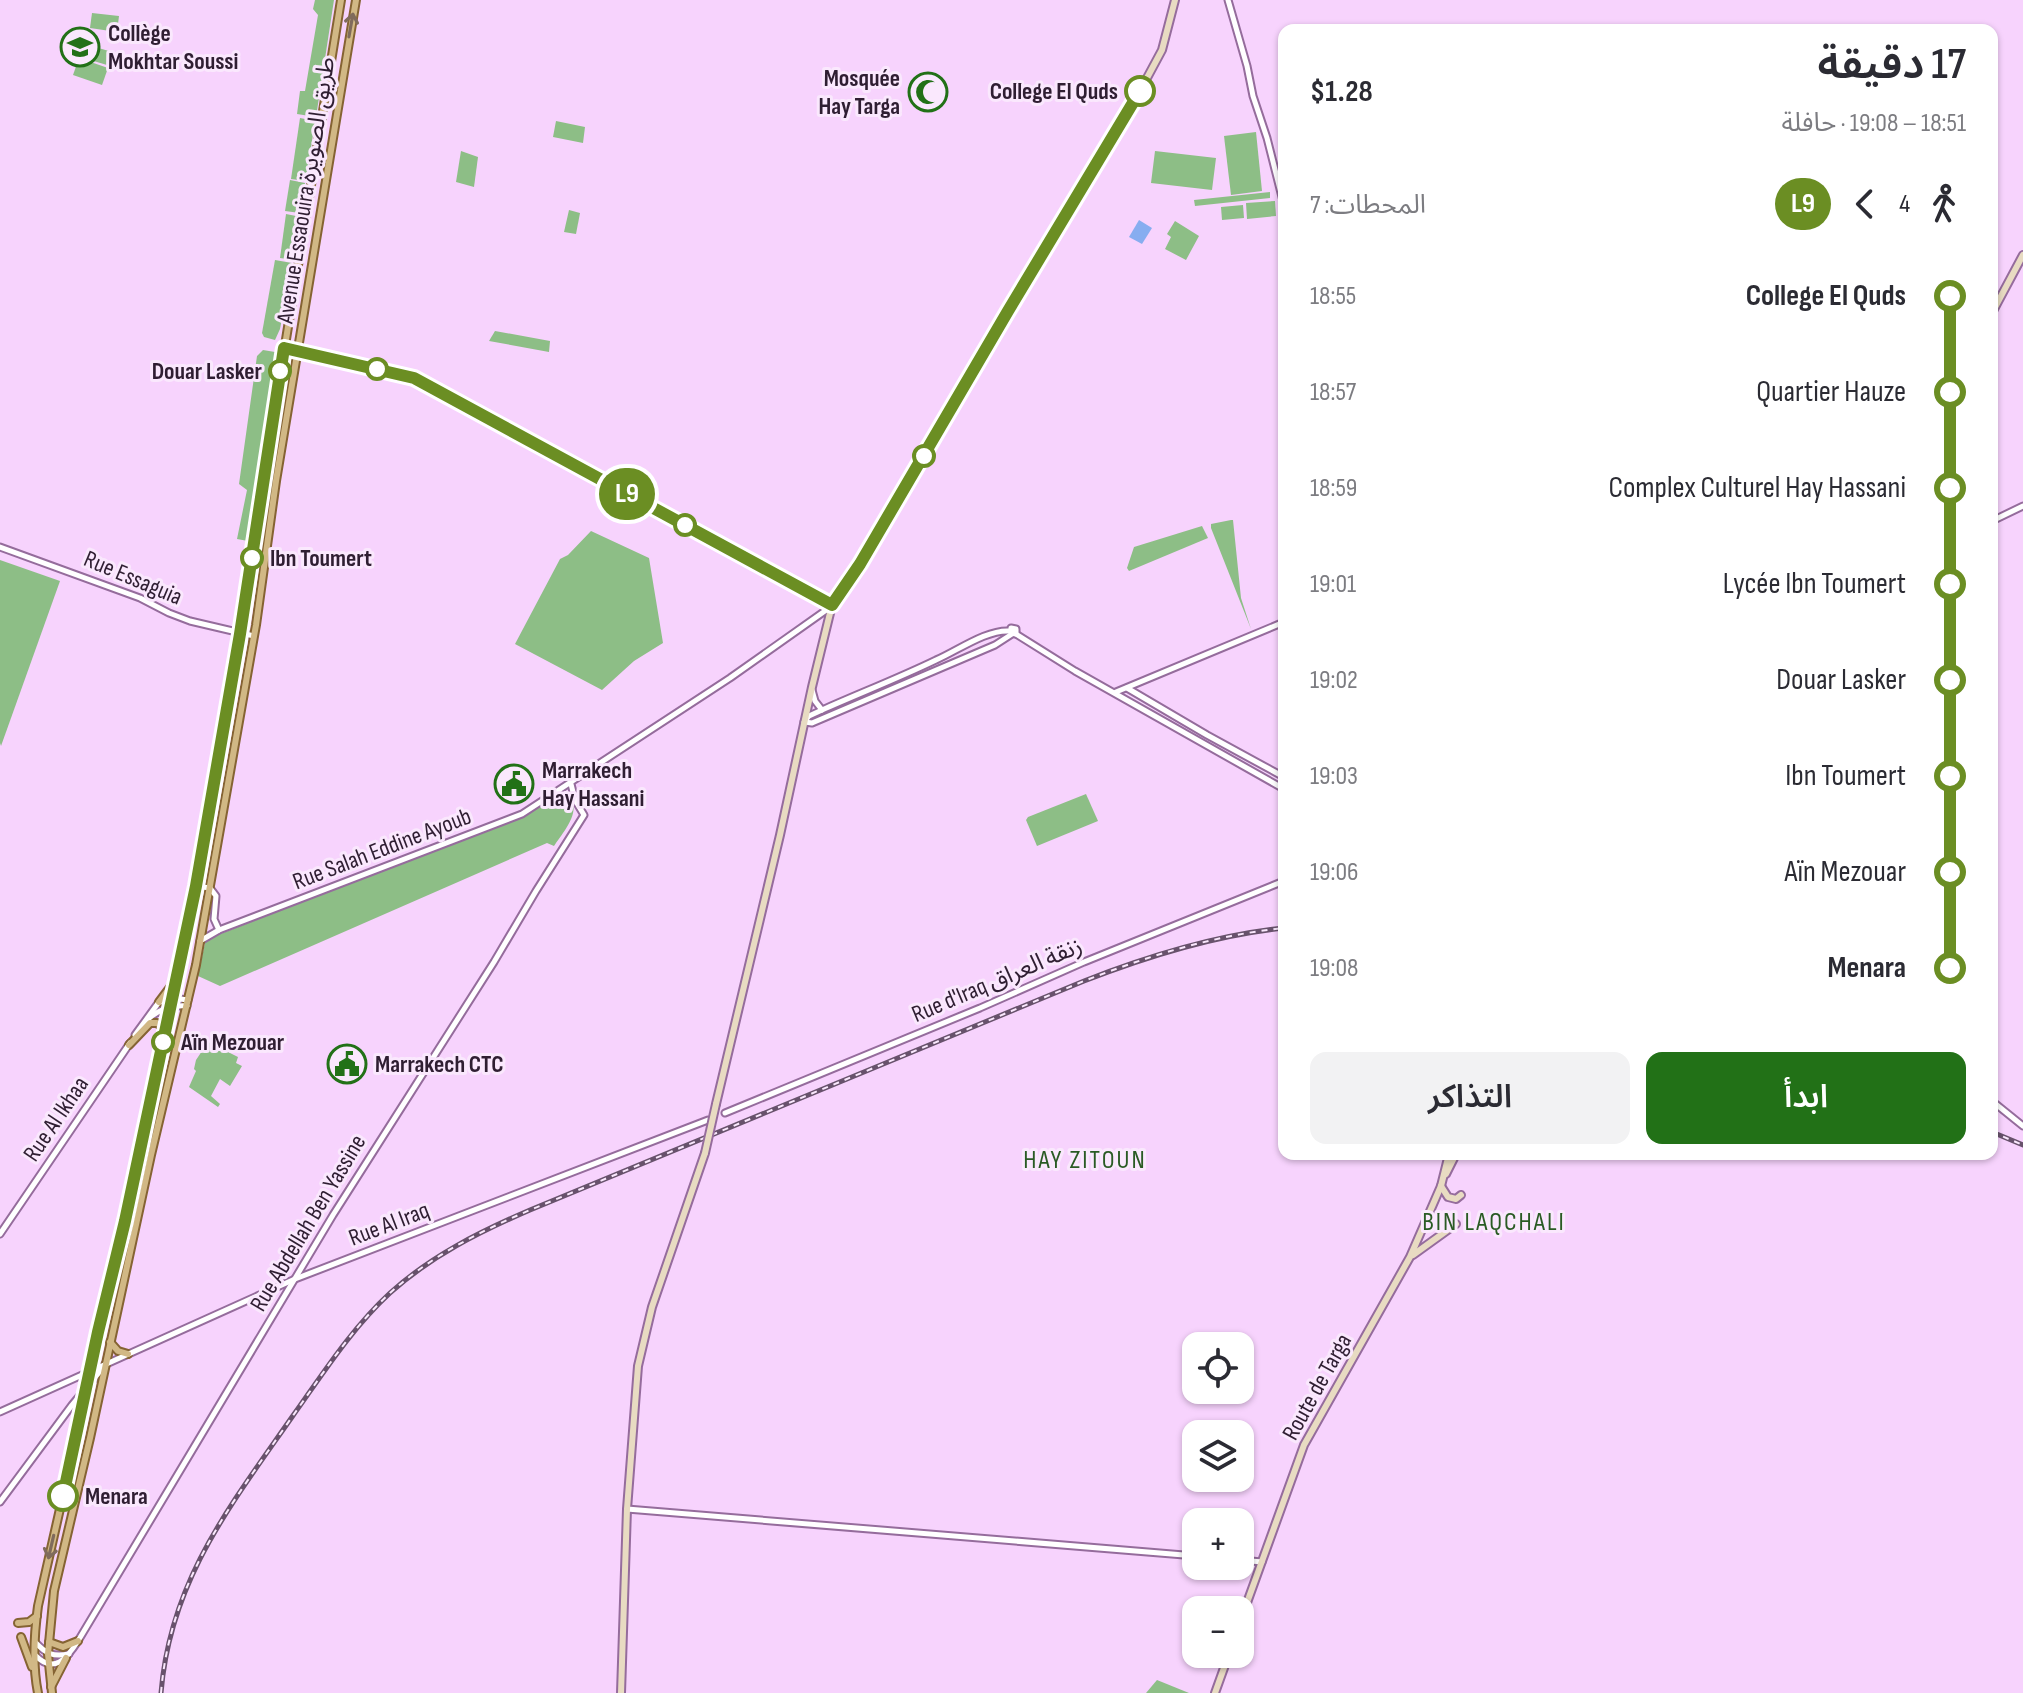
<!DOCTYPE html>
<html lang="ar">
<meta charset="utf-8">
<style>
:root{--surface:#fff;--page:#f2f2f3;--text:#2b2b33;--muted:#7c7c81;--accent:#227117}
body{margin:0;font-family:"Sofia Sans Condensed","Noto Sans Arabic",sans-serif;background:var(--page);color:var(--text);direction:rtl;height:100vh;display:flex;flex-direction:column;font-size:30px;white-space:nowrap}
*{box-sizing:border-box;margin:0}
p{font-size:26px;color:var(--muted)}
.icon{flex:none;width:44px;height:44px;fill:none;stroke:currentColor;stroke-width:2;stroke-linecap:round;stroke-linejoin:round}
.map{position:relative;flex:1;overflow:hidden;direction:ltr}
.drawer{position:absolute;left:1278px;top:24px;width:720px;height:1136px;display:flex;flex-direction:column;background:var(--surface);border-radius:16px;box-shadow:0 2px 6px #0004;direction:rtl}
.drawer>*{flex:none}
.badge{padding:0 16px;border-radius:26px;font-size:28px;line-height:52px}
.tools{position:absolute;left:1182px;top:1332px;display:grid;gap:16px}
.tools a{display:grid;place-items:center;width:72px;height:72px;border-radius:16px;background:var(--surface);box-shadow:0 2px 6px #0004;font-size:40px}
.map>.badge{position:absolute;translate:-50% -50%;box-shadow:0 0 0 4px #fff}
.legs{display:flex;align-items:center;gap:12px;height:88px;padding:0 32px;font-size:26px}
.legs p{margin-inline-start:auto}
.head{display:flex;align-items:center;justify-content:space-between;height:136px;padding:0 32px}
h1{font-size:44px;font-weight:600;line-height:60px}
.action{display:flex;gap:16px;margin-top:auto;padding:16px 32px}
.action a{flex:1;height:92px;border-radius:16px;background:var(--accent);color:#fff;font-size:32px;font-weight:600;line-height:92px;text-align:center}
.action a+a{background:var(--page);color:var(--text)}
ul{padding:0 32px;list-style:none}
li{display:flex;align-items:center;gap:28px;height:96px;font-size:30px}
li i{display:grid;place-items:center;width:12px;height:100%;margin:0 10px;background:currentColor}
li i::after{content:'';width:20px;height:20px;margin:-10px;border:6px solid;border-radius:50%;background:var(--surface)}
li p{margin-inline-start:auto}
li:first-child i{background:linear-gradient(#0000 50%,currentColor 0)}
li:last-child i{background:linear-gradient(currentColor 50%,#0000 0)}
.map>svg:first-child{display:block}
.green{fill:#8dbe86}
.water{fill:#87adf0}
.lines{fill:none;stroke-linecap:round;stroke-linejoin:round}
.tertiary-casing{stroke:#956c9c;stroke-width:9}
.secondary-casing{stroke:#956c9c;stroke-width:10}
.primary-casing{stroke:#856333;stroke-width:10}
.tertiary{stroke:#fff;stroke-width:5}
.secondary{stroke:#e8dbc2;stroke-width:6}
.primary{stroke:#d1b885;stroke-width:6}
.rail-casing{stroke:#68526c;stroke-width:5}
.rail{stroke:#fae8fd;stroke-width:2;stroke-dasharray:6;stroke-linecap:butt}
.secondary-bridge-casing{stroke:#956c9c;stroke-width:10;stroke-linecap:butt}
.secondary-bridge{stroke:#e8dbc2;stroke-width:6}
.oneway{stroke:#806b5c}
.line-1-casing{stroke:#fff;stroke-width:18}
.line-1{stroke:#6b8e23;stroke-width:12}
.stop-1-dot{fill:#fff;stroke:#6b8e23;stroke-width:4}
.labels{text-anchor:middle;dominant-baseline:central;stroke-width:6;stroke-linejoin:round;paint-order:stroke}
.poi-label{font-size:24px;font-weight:bold;fill:#2f1e32;stroke:#fae8fd;text-anchor:start}
.stop-label{font-size:24px;font-weight:bold;fill:#2f1e32;stroke:#fae8fd;text-anchor:start}
.street-label{font-size:24px;fill:#2f1e32;stroke:#fae8fd}
.neighbourhood-label{font-size:26px;letter-spacing:2px;fill:#2a5b24;stroke:#fae8fd}
</style>
<div class="map">
<svg width="2023" height="1693" viewBox="0 0 2023 1693">
<rect width="100%" height="100%" fill="#f7d3fd"/>
<!-- green -->
<g class="green">
<polygon points="315,0 334,0 316,117 297,114 300,91 305,91 318,15 313,9"/>
<polygon points="92,13 119,16 117,32 90,28"/>
<polygon points="92,46 112,52 107,65 87,59"/>
<polygon points="79,58 108,68 102,85 73,75"/>
<polygon points="300,118 315,121 306,181 291,179"/>
<polygon points="556,121 585,127 583,143 553,137"/>
<polygon points="1256,132 1262,191 1231,195 1224,136"/>
<polygon points="461,151 478,157 474,187 456,182"/>
<polygon points="1155,151 1216,158 1212,190 1151,183"/>
<polygon points="290,180 305,183 300,213 285,211"/>
<polygon points="1270,192 1270,198 1195,206 1194,200"/>
<polygon points="1275,201 1276,216 1247,219 1246,203"/>
<polygon points="1243,205 1244,218 1222,220 1221,207"/>
<polygon points="569,210 580,213 576,234 564,232"/>
<polygon points="286,214 301,217 295,260 280,258"/>
<polygon points="1175,221 1199,236 1186,260 1165,249 1171,237 1167,234"/>
<polygon points="275,260 292,263 280,329 275,340 264,337 262,333"/>
<polygon points="495,331 550,341 549,352 489,341"/>
<polygon points="263,350 275,352 248,541 237,539 247,490 239,484 257,356"/>
<polygon points="1231,520 1233,520 1241,598 1251,629 1211,528 1211,524"/>
<polygon points="1202,526 1208,538 1129,571 1127,568 1134,547"/>
<polygon points="591,531 649,558 663,643 634,661 602,690 515,644 560,559 568,555"/>
<polygon points="0,560 60,581 1,746 0,743"/>
<path d="M560 793C589 803 564 831 554 846L547 843 220 986 198 976 205 943 210 938 525 815Z"/>
<polygon points="1086,794 1098,821 1037,846 1026,820 1028,817"/>
<polygon points="208,1042 238,1057 236,1063 242,1066 230,1086 220,1079 211,1096 220,1104 218,1107 189,1087 196,1071 194,1069 196,1060"/>
<polygon points="1157,1680 1189,1693 1146,1693"/>
</g>
<!-- water -->
<polygon class="water" points="1139,220 1152,228 1142,244 1129,237"/>
<g class="lines">
<!-- tertiary casing -->
<g class="tertiary-casing">
<g id="tertiary">
<polyline points="1228,0 1247,66 1253,96 1267,138 1284,205"/>
<polyline points="1992,521 2023,506"/>
<polyline points="0,547 140,598 169,613 190,621 254,636"/>
<polygon points="1011,628 1016,629 1016,634 1011,633"/>
<polyline points="1016,634 1075,671 1284,789"/>
<polyline points="1127,688 1207,735 1284,777"/>
<polyline points="812,690 815,701 822,710"/>
<polyline points="1116,692 1284,622"/>
<path d="M804 722 809 716 822 710C860 693 899 678 936 660 957 651 987 629 1010 631"/>
<polyline points="805,722 812,723 995,645 1012,634"/>
<polyline points="196,886 210,888 216,896 214,919 219,930"/>
<polyline points="200,941 219,930 522,814 730,678 832,606"/>
<path d="M148 1019C160 1009 171 1005 187 1006"/>
<polyline points="135,1035 159,1002 180,999 188,1000"/>
<polyline points="1992,1101 2023,1126"/>
<polyline points="725,1113 980,1008 1084,962 1284,881"/>
<polyline points="0,1234 130,1043"/>
<polyline points="0,1412 295,1279 708,1120"/>
<polyline points="0,1502 72,1405 102,1369"/>
<polyline points="627,1509 1196,1556"/>
<polyline points="1240,1560 1262,1562"/>
<path d="M35 1642C46 1654 53 1657 69 1654"/>
<path d="M35 1655C54 1675 67 1658 78 1641L333 1215 494 962 536 891 584 815 575 800 571 784"/>
</g>
</g>
<!-- secondary casing -->
<g class="secondary-casing">
<g id="secondary">
<polyline points="1992,313 2023,255"/>
<polyline points="716,1104 780,835 812,687 832,605 860,564 1008,311 1133,104 1162,50 1175,0"/>
<polyline points="1446,1174 1456,1154"/>
<polyline points="1441,1186 1448,1197 1456,1199 1461,1195"/>
<polyline points="1413,1255 1456,1224"/>
<polyline points="1240,1622 1304,1445 1410,1257 1441,1186 1449,1154"/>
<polyline points="621,1693 627,1509 638,1366 652,1307 705,1153"/>
<polyline points="1215,1693 1229,1654"/>
</g>
</g>
<!-- primary casing -->
<g class="primary-casing">
<g id="primary">
<polyline points="159,1002 174,982"/>
<polyline points="129,1045 150,1023 157,1023 166,1030"/>
<polyline points="110,1342 118,1351 128,1354"/>
<polyline points="18,1623 29,1622 37,1616"/>
<polyline points="21,1637 32,1667"/>
<polyline points="49,1642 63,1647 78,1641"/>
<polyline points="51,1687 66,1658"/>
<path d="M38 1693C32 1664 34 1635 38 1606L81 1416 98 1332 125 1221 196 886 240 634 282 364 341 0"/>
<polyline points="52,1693 48,1654 54,1591 90,1438 151,1155 196,965 256,625 276,481 356,0"/>
</g>
</g>
<!-- tertiary -->
<use href="#tertiary" class="tertiary"/>
<!-- secondary -->
<use href="#secondary" class="secondary"/>
<!-- primary -->
<use href="#primary" class="primary"/>
<!-- rail casing -->
<g class="rail-casing">
<g id="rail">
<polyline points="1992,1132 2023,1145"/>
<path d="M161 1693C170 1581 230 1506 292 1417 322 1375 351 1329 390 1293 431 1256 479 1232 530 1210L1084 981C1148 956 1215 935 1284 928"/>
</g>
</g>
<!-- rail -->
<use href="#rail" class="rail"/>
<!-- secondary-bridge casing -->
<g class="secondary-bridge-casing">
<polyline id="secondary-bridge" points="705,1153 716,1104"/>
</g>
<!-- secondary-bridge -->
<use href="#secondary-bridge" class="secondary-bridge"/>
</g>
<!-- one-way arrows -->
<defs><path id="oneway-shaft" d="M-6 0H5M1.5-3L5.5 0L1.5 3" fill="none" stroke-width="1.6" stroke-linecap="round" stroke-linejoin="round" transform="scale(2)"/></defs>
<g class="oneway">
<use href="#oneway-shaft" transform="translate(351 25) rotate(-80)"/>
<use href="#oneway-shaft" transform="translate(51 1547) rotate(103)"/>
</g>
<g class="lines">
<!-- line-1 casing -->
<g class="line-1-casing">
<polyline id="line-1" points="63,1496 98,1332 125,1221 196,886 240,634 284,348 414,378 832,605 860,564 1008,311 1140,91"/>
</g>
<!-- line-1 -->
<use href="#line-1" class="line-1"/>
</g>
<!-- icons -->
<defs>
<g id="university-ring" transform="scale(2)"><circle r="9.5" fill="#fae8fd" stroke="#227117" stroke-width="1.5"/><path d="M0-5L7-2L0 1L-7-2ZM-4 1L0 2.5L4 1V4Q0 6-4 4Z" fill="#227117"/></g>
<g id="mosque-ring" transform="scale(2)"><circle r="9.5" fill="#fae8fd" stroke="#227117" stroke-width="1.5"/><path d="M3.5-4.9A6 6 0 1 0 3.5 4.9A5 5 0 1 1 3.5-4.9Z" fill="#227117"/></g>
<g id="civic-ring" transform="scale(2)"><circle r="9.5" fill="#fae8fd" stroke="#227117" stroke-width="1.5"/><path d="M-.6-6.5H3V-4.5H.6V-3L4-1V1h2V6H-6V1h2V-1L-.6-3ZM-1.2 2.5V6h2.4V2.5Z" fill="#227117"/></g>
</defs>
<g fill-rule="evenodd">
<use href="#university-ring" x="80" y="47"/>
<use href="#mosque-ring" x="928" y="92"/>
<use href="#civic-ring" x="514" y="784"/>
<use href="#civic-ring" x="347" y="1064"/>
</g>
<!-- markers -->
<g class="stop-1-dot">
<circle cx="1140" cy="91" r="14"/>
<circle cx="377" cy="369" r="10"/>
<circle cx="280" cy="371" r="10"/>
<circle cx="924" cy="456" r="10"/>
<circle cx="685" cy="525" r="10"/>
<circle cx="252" cy="558" r="10"/>
<circle cx="163" cy="1042" r="10"/>
<circle cx="63" cy="1496" r="14"/>
</g>
<g class="labels">
<!-- poi labels -->
<g class="poi-label">
<text x="108" y="33">Collège<tspan x="108" dy="28">Mokhtar Soussi</tspan></text>
<text x="900" y="78" text-anchor="end">Mosquée<tspan x="900" dy="28">Hay Targa</tspan></text>
<text x="542" y="770">Marrakech<tspan x="542" dy="28">Hay Hassani</tspan></text>
<text x="375" y="1064">Marrakech CTC</text>
</g>
<!-- stop labels -->
<g class="stop-label">
<text x="1118" y="91" text-anchor="end">College El Quds</text>
<text x="262" y="371" text-anchor="end">Douar Lasker</text>
<text x="270" y="558">Ibn Toumert</text>
<text x="181" y="1042">Aïn Mezouar</text>
<text x="85" y="1496">Menara</text>
</g>
<!-- street labels -->
<g class="street-label">
<text transform="translate(306 190) rotate(-81)">Avenue Essaouira طريق الصويرة</text>
<text transform="translate(133 578) rotate(23)">Rue Essaguia</text>
<text transform="translate(382 849) rotate(-21)">Rue Salah Eddine Ayoub</text>
<text transform="translate(997 980) rotate(-23)">Rue d'Iraq زنقة العراق</text>
<text transform="translate(56 1119) rotate(-56)">Rue Al Ikhaa</text>
<text transform="translate(308 1223) rotate(-59)">Rue Abdellah Ben Yassine</text>
<text transform="translate(389 1224) rotate(-21)">Rue Al Iraq</text>
<text transform="translate(1317 1387) rotate(-61)">Route de Targa</text>
</g>
<!-- neighbourhood labels -->
<g class="neighbourhood-label">
<text x="1085" y="1160">HAY ZITOUN</text>
<text x="1494" y="1222">BIN LAQCHALI</text>
</g>
</g>
</svg>
<div class="tools">
<a><svg class="icon" aria-label="locate" viewBox="0 0 24 24"><circle cx="12" cy="12" r="6"/><path d="M12 2v4M12 18v4M2 12h4M18 12h4"/></svg></a>
<a><svg class="icon" aria-label="layers" viewBox="0 0 24 24"><path d="M12 4l9 5-9 5-9-5zM3 14l9 5 9-5"/></svg></a>
<a>+</a>
<a>−</a>
</div>
<b class="badge" style="left:627px;top:494px;background:#6b8e23;color:#fff">L9</b>
<section class="drawer">
<div class="head"><div><h1>17 دقيقة</h1><p>18:51 – 19:08 · حافلة</p></div><b>$1.28</b></div>
<div class="legs"><svg class="icon" aria-label="walk" viewBox="0 0 24 24"><circle cx="13" cy="4" r="2"/><path d="M13 8l-2 6 4 7M11 14l-3 7M7 12l3-4h3l4 4"/></svg>4<svg class="icon" aria-label="back" viewBox="0 0 24 24"><path d="M15 5l-7 7 7 7"/></svg><b class="badge" style="background:#6b8e23;color:#fff">L9</b><p>المحطات: 7</p></div>
<ul>
<li><i style="color:#6b8e23"></i><b>College El Quds</b><p>18:55</p></li>
<li><i style="color:#6b8e23"></i><span>Quartier Hauze</span><p>18:57</p></li>
<li><i style="color:#6b8e23"></i><span>Complex Culturel Hay Hassani</span><p>18:59</p></li>
<li><i style="color:#6b8e23"></i><span>Lycée Ibn Toumert</span><p>19:01</p></li>
<li><i style="color:#6b8e23"></i><span>Douar Lasker</span><p>19:02</p></li>
<li><i style="color:#6b8e23"></i><span>Ibn Toumert</span><p>19:03</p></li>
<li><i style="color:#6b8e23"></i><span>Aïn Mezouar</span><p>19:06</p></li>
<li><i style="color:#6b8e23"></i><b>Menara</b><p>19:08</p></li>
</ul>
<div class="action"><a>ابدأ</a><a>التذاكر</a></div>
</section>
</div>
